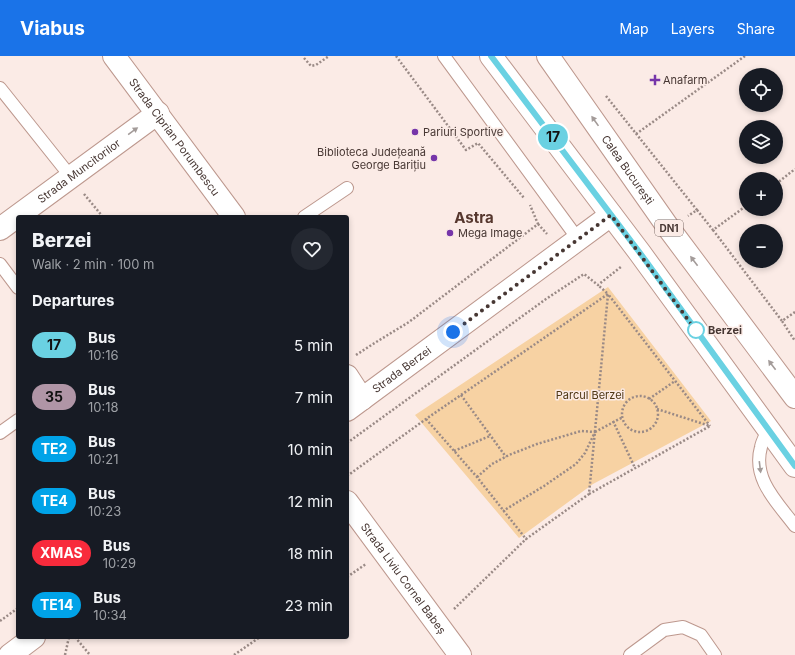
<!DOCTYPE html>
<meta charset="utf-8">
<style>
:root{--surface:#171b24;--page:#242831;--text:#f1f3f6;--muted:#9ea1a6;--accent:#1a73e8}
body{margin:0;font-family:Inter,sans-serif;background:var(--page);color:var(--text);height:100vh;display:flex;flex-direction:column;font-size:15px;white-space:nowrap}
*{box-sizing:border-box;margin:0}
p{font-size:13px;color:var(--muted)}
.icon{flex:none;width:22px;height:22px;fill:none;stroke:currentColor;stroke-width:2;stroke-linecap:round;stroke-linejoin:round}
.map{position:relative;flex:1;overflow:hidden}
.panel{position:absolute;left:16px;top:159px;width:333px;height:424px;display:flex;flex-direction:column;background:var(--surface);border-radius:4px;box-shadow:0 2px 6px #0003}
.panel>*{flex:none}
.badge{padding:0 8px;border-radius:13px;font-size:14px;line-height:26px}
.tools{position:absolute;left:739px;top:12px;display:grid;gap:8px}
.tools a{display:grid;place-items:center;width:44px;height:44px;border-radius:50%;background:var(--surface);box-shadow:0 2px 6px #0003;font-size:20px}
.you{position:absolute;width:20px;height:20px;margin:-10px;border:3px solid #fff;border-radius:50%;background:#1a73e8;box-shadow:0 0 0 6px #1a73e833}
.map>.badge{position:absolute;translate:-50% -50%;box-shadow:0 0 0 2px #fff}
h2{padding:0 16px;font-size:15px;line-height:36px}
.round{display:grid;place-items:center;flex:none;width:42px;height:42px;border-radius:21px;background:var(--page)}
.headline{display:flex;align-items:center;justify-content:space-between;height:68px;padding:0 16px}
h1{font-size:19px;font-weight:800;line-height:30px}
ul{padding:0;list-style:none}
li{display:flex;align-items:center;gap:12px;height:52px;padding:0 16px}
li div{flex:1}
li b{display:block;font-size:15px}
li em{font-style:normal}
li .badge{min-width:44px;font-weight:700;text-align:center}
header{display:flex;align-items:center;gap:24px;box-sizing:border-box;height:56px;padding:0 20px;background:var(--accent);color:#fff}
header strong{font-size:19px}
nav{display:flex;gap:22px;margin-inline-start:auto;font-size:14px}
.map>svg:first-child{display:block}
.green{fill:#f7d2a3}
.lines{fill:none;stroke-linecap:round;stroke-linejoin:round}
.service-casing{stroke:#bd988e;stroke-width:14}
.minor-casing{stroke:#bd988e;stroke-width:24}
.primary-casing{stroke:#bd988e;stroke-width:24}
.path{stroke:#9a8a86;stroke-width:2.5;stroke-dasharray:2 2;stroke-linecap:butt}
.service{stroke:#fff;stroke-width:12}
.minor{stroke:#fff;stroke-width:22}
.primary{stroke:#fff;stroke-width:22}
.oneway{fill:#a39b99}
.line-casing{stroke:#fff;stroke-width:9}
.line{stroke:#6ad1e2;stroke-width:6}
.walk{stroke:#473733;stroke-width:4;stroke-dasharray:0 7.2}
.poi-dot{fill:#7635a9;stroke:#fbebe6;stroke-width:1.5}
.stop-dot{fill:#fff;stroke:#6ad1e2;stroke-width:2}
.labels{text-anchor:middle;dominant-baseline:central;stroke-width:3;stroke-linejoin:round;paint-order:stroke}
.shield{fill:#fbebe6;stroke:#7d6d69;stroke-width:1}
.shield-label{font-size:10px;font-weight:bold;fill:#473733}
.poi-label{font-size:11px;fill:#473733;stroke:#fbebe6;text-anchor:start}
.street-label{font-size:11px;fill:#473733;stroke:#fbebe6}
.stop-label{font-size:11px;font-weight:bold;fill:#473733;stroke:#fbebe6;text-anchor:start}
.park-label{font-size:11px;fill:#4f3714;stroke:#fbebe6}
.district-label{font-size:15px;font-weight:bold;fill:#56372e;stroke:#fbebe6}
</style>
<header>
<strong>Viabus</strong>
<nav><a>Map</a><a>Layers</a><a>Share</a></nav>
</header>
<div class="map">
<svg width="795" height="599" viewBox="0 0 795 599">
<rect width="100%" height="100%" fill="#fbebe6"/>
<!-- green -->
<polygon class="green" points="608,231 711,365 593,428 519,482 415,359"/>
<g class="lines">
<!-- service casing -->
<g class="service-casing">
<g id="service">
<polyline points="444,0 578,183"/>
<polyline points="0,32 71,121"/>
<polyline points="304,161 347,132"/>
<polyline points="0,208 18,232"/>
<path d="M768 374C766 379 762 385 761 391 752 423 777 446 795 470"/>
<polyline points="0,377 18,364"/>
<polyline points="630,599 664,574 683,571 701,579 715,599"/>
</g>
</g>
<!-- minor casing -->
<g class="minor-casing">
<g id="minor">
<path id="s1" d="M114 0 234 161"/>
<path id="s2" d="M0 173 158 57"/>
<polyline points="347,320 362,343"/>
<path id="s3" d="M347 354 611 159"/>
<path id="s4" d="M347 446 460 599"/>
<polyline points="10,599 34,581"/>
</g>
</g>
<!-- primary casing -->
<g class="primary-casing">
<g id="primary">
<polyline points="491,0 640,197 795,410"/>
<path id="s5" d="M548 0 670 174 795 341"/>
</g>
</g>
<!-- path -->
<g class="path">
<polyline points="396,0 466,94 478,87 524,142"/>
<polyline points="304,2 311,10 316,9 329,0"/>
<polyline points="606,40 697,154 688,160"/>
<polyline points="636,78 745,0"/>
<polyline points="776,128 795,113"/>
<polyline points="84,138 103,161"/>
<polyline points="697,154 713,174 746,150"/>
<polyline points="538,168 547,178"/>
<polyline points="713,174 782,265"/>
<polyline points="795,256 782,265 795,285"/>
<polyline points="356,299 373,288 409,266 538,168 530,149"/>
<polyline points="461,339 506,401"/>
<circle cx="640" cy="358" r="18"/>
<polyline points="649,343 675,325"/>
<polyline points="657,353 710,370"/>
<polyline points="426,363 477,421 526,483 589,438 608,238 598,229"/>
<polyline points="613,365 635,412"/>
<polyline points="595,376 623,361"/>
<polyline points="347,387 546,243 584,218 598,229 622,210"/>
<polyline points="454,395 490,380"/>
<polyline points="347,420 426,363 608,238 710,370"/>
<polyline points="477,421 492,408 509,399 537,388 581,375 595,376 585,397 576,408 544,430 503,455"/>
<polyline points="589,438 710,370"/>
<polyline points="347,521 366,508"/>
<polyline points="454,553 526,483"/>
<polyline points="0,565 18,552"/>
<polyline points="75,581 90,599"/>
<polyline points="65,599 69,581"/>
<polyline points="234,599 260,581"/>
</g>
<!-- service -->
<use href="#service" class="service"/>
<!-- minor -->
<use href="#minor" class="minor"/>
<!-- primary -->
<use href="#primary" class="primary"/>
</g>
<!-- one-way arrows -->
<defs><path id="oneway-solid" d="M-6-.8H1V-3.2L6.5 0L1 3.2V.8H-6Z"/></defs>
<g class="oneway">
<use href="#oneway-solid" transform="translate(595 65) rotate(-125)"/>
<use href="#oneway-solid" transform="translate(133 75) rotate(-36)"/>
<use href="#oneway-solid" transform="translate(694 205) rotate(-127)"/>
<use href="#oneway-solid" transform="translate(772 309) rotate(-127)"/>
<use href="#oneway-solid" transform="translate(760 411) rotate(83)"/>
</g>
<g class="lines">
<!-- line casing -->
<g class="line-casing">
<polyline id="line" points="491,0 640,197 795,410"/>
</g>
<!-- line -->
<use href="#line" class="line"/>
<!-- walk -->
<polyline class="walk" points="453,276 611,159 697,276 696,274"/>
</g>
<!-- markers -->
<g class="poi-dot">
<path d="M653 18h4v4h4v4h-4v4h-4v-4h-4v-4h4z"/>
<circle cx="415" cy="76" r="4"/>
<circle cx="434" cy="102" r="4"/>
<circle cx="450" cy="177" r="4"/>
</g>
<circle class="stop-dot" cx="696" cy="274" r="8"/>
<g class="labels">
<!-- shield labels -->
<rect class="shield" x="655" y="164" width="28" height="16" rx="3"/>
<g class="shield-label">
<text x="669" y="172">DN1</text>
</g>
<!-- poi labels -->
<g class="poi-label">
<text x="663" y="24">Anafarm</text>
<text x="423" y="76">Pariuri Sportive</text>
<text x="426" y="96" text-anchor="end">Biblioteca Județeană<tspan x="426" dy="13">George Barițiu</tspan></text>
<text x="458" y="177">Mega Image</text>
</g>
<!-- street labels -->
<g class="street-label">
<text stroke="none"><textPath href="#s1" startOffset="101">Strada Ciprian Porumbescu</textPath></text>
<text stroke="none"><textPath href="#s5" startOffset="139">Calea București</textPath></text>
<text stroke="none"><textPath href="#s2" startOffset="98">Strada Muncitorilor</textPath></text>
<text stroke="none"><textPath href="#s3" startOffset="68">Strada Berzei</textPath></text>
<text stroke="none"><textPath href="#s4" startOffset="95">Strada Liviu Cornel Babeș</textPath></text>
</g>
<!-- stop labels -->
<g class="stop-label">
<text x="708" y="274">Berzei</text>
</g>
<!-- park labels -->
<g class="park-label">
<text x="590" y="339">Parcul Berzei</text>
</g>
<!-- district labels -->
<g class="district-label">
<text x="474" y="161">Astra</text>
</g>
</g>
</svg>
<div class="tools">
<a><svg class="icon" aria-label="locate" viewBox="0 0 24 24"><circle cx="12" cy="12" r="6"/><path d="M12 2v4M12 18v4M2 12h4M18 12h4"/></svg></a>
<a><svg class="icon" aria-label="layers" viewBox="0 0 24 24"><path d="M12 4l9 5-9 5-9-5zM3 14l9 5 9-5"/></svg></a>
<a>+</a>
<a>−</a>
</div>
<div class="you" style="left:453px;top:276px"></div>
<b class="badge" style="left:553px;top:81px;background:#6ad1e2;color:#111">17</b>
<section class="panel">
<div class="headline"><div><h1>Berzei</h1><p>Walk · 2 min · 100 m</p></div><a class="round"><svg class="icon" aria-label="heart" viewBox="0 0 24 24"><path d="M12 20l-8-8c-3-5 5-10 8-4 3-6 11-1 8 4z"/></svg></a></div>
<h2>Departures</h2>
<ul>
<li><span class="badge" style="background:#6ad1e2;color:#111">17</span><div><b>Bus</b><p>10:16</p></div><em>5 min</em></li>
<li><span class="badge" style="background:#b095a6;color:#111">35</span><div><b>Bus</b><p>10:18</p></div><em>7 min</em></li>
<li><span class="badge" style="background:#00a3e8;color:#fff">TE2</span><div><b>Bus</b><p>10:21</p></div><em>10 min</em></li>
<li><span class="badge" style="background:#00a3e8;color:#fff">TE4</span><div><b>Bus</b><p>10:23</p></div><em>12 min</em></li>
<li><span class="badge" style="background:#f82b3c;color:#fff">XMAS</span><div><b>Bus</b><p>10:29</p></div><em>18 min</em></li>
<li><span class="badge" style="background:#00a3e8;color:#fff">TE14</span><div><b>Bus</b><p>10:34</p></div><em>23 min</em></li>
</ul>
</section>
</div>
